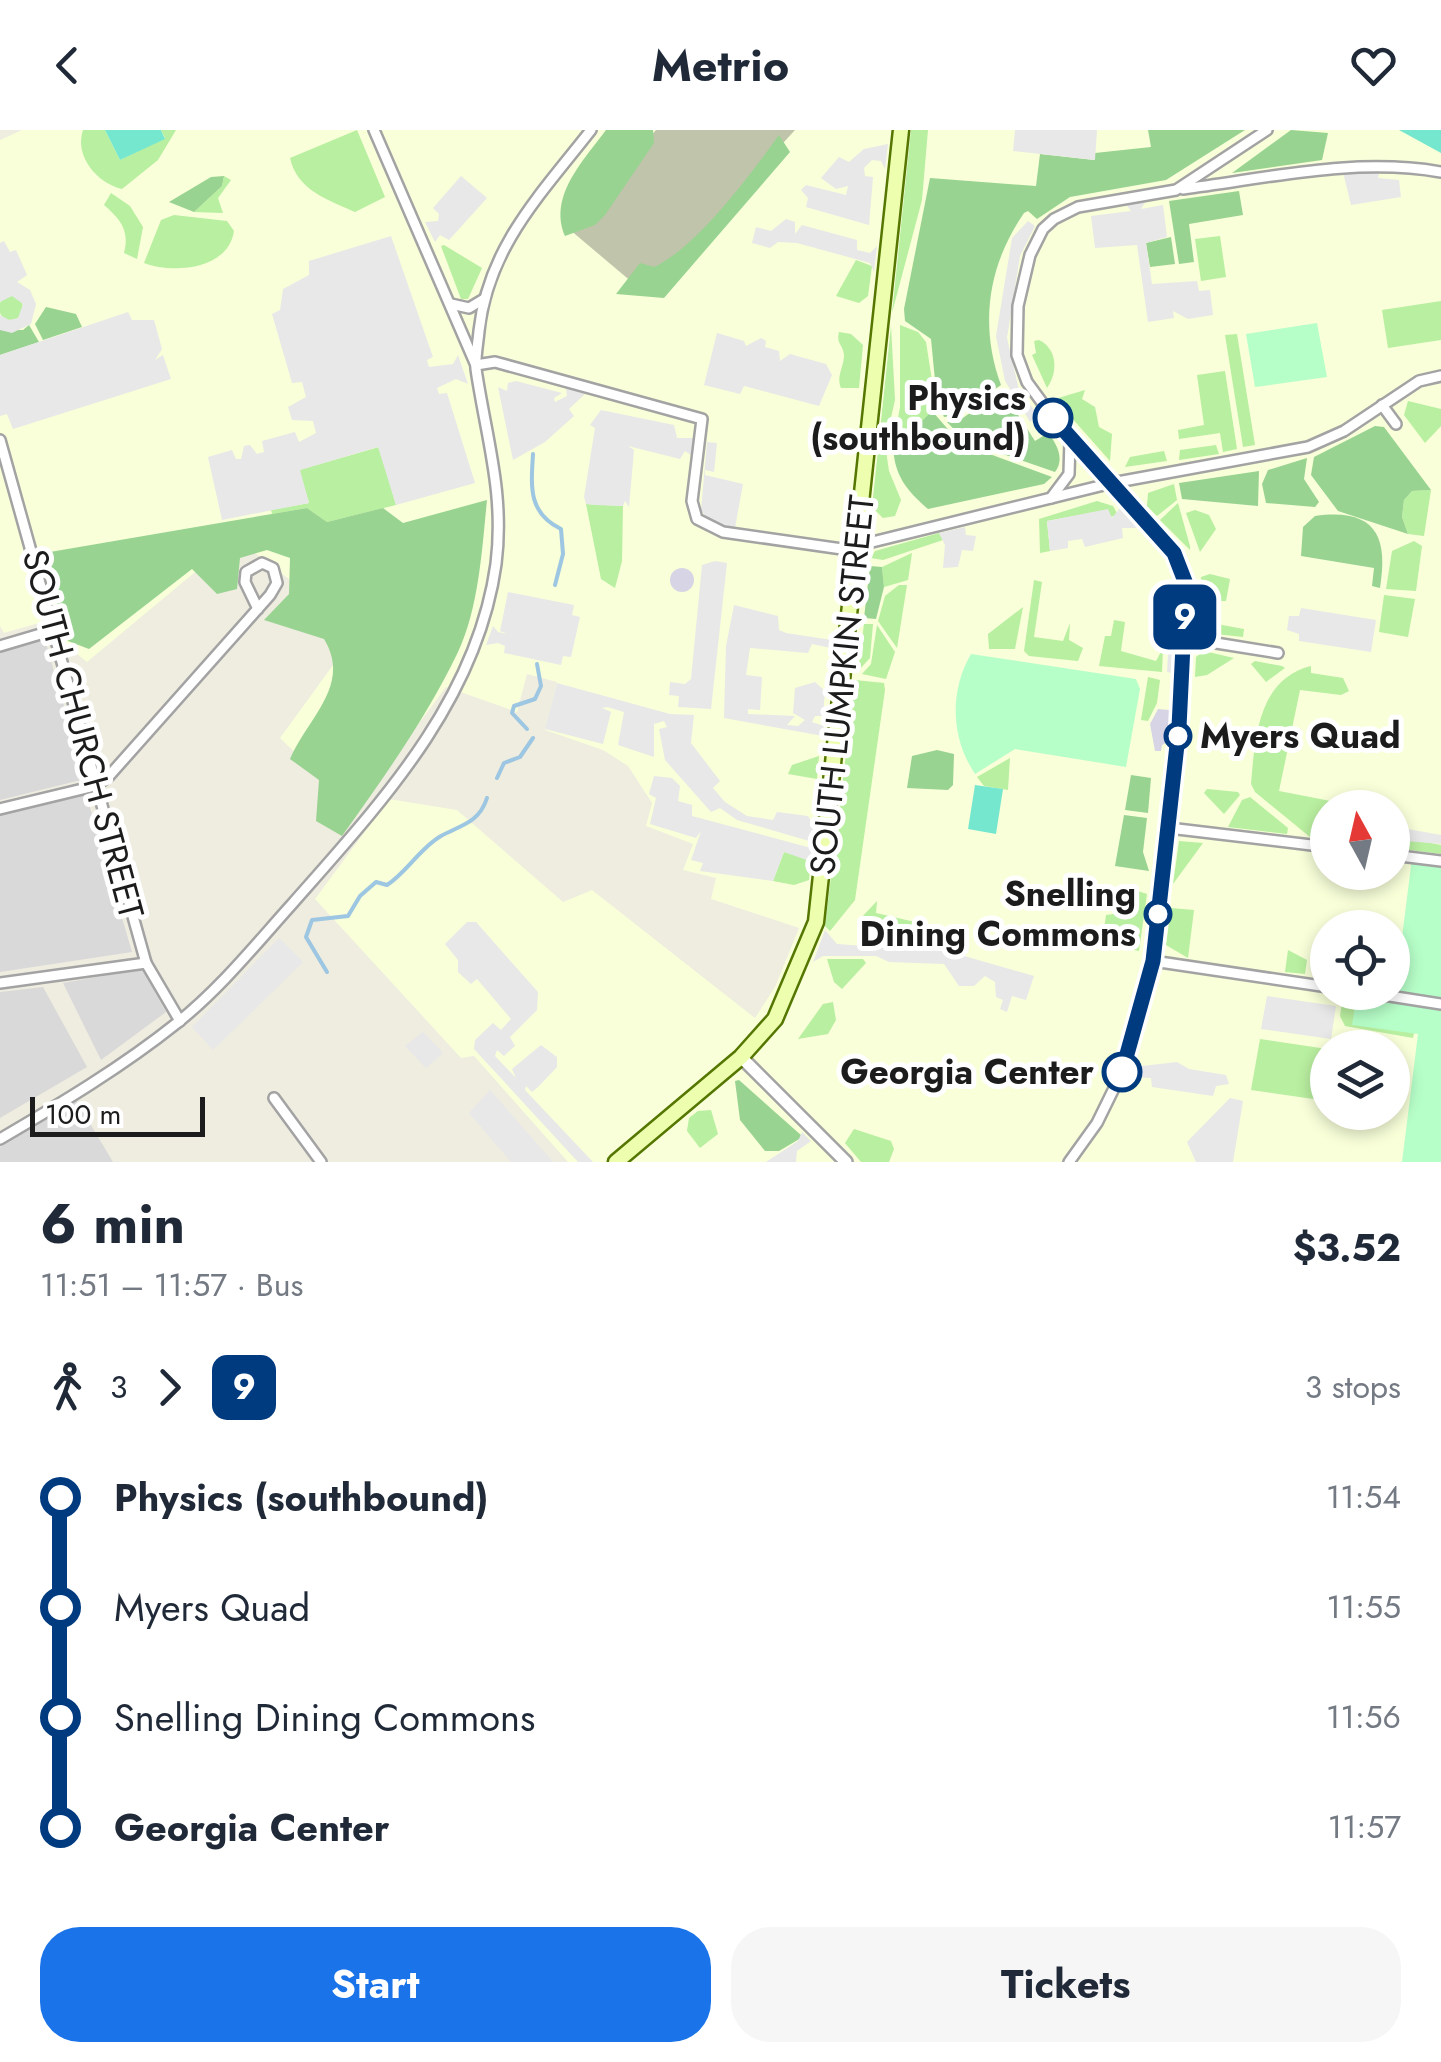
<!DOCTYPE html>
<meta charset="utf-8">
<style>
:root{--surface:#fff;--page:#f6f6f7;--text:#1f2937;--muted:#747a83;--accent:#1a73e8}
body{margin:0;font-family:Jost,sans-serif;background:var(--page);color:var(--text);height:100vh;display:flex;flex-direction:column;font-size:38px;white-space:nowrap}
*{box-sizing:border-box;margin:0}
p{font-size:32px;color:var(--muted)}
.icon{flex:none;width:55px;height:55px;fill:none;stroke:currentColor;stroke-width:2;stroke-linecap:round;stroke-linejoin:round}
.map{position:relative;height:1032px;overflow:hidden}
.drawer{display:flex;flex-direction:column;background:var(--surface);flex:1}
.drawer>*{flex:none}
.badge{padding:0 20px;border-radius:15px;font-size:35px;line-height:65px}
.needle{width:65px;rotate:352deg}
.controls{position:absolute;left:1310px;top:660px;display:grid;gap:20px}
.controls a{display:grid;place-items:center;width:100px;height:100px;border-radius:50%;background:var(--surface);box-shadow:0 5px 15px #0003;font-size:50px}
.scale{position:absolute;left:30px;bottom:25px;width:175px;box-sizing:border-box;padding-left:10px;border:5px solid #1c1c1c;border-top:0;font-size:28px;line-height:35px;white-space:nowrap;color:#1c1c1c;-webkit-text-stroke:8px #fff;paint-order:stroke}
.map>.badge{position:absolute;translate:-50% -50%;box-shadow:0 0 0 5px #fff}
.legs{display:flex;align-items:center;gap:15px;height:110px;padding:0 40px;font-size:32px}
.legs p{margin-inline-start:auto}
.overview{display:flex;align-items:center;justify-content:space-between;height:170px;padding:0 40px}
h1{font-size:55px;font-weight:700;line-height:75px}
.button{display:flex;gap:20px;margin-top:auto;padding:20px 40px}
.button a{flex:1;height:115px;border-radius:40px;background:var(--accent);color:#fff;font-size:40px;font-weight:700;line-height:115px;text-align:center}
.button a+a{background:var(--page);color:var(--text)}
ul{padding:0 40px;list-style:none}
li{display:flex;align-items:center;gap:35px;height:110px;font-size:38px}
li i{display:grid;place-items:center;width:15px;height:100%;margin:0 12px;background:currentColor}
li i::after{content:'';width:25px;height:25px;margin:-12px;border:8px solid;border-radius:50%;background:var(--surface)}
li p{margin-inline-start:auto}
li:first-child i{background:linear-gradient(#0000 50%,currentColor 0)}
li:last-child i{background:linear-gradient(currentColor 50%,#0000 0)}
header{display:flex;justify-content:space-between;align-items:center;height:130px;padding:0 40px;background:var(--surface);font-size:45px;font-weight:700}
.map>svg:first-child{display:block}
.residential{fill:#dad9d9}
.education{fill:#f8ffd9;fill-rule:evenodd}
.construction{fill:#c0c4ab}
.grass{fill:#b9efa0}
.forest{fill:#99d391}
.park{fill:#b7ffc9}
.pitch{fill:#76e7cf}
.parking{fill:#e8e8e8}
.plaza{fill:#d7d5e5}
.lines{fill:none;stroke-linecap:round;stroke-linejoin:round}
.stream{stroke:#9cc6e1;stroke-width:4}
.minor-casing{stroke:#a3a3a3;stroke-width:14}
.tertiary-casing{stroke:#a3a3a3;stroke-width:16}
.secondary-casing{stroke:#557600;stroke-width:19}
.minor{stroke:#fff;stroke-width:9}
.tertiary{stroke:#fff;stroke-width:11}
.secondary{stroke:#edffae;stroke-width:14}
.line-1-casing{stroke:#fff;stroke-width:22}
.line-1{stroke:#003b80;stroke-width:15}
.stop-1-dot{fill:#fff;stroke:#003b80;stroke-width:5}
.labels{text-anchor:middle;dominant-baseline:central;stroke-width:10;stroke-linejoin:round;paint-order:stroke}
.stop-label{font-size:35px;font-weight:bold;fill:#1c1c1c;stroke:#fff;text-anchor:end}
.street-label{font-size:35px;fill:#1c1c1c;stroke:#fff}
</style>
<header><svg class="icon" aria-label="back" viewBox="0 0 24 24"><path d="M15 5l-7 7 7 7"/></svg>Metrio<svg class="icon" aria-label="heart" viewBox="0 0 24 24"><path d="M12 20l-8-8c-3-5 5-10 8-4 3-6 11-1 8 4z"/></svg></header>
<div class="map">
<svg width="1441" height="1032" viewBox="0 0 1441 1032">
<rect width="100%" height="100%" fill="#efece0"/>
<!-- residential -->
<g class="residential">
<polygon points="45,510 85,649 0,670 0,522"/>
<polygon points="86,664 132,822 0,842 0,685"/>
<polygon points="142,839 166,882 101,930 63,853"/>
<polygon points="43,857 87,937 0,988 0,862"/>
<polygon points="76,970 113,1032 0,1032 0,1017"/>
</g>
<!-- education -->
<path class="education" d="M22 0H1441V1032H568L474 926 461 928 315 769 389 669 457 680 563 772 592 760 755 888 775 857 799 798 711 769 716 748 683 740 693 714 646 696 652 673 628 636 603 620 545 600 557 552 527 544 517 582 446 557 354 680 280 608 357 502 236 408 87 532 39 493 4 503 0 496V10ZM1328 678H1392V742H1328ZM1328 798H1392V862H1328ZM1328 918H1392V982H1328Z"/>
<!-- construction -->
<polygon class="construction" points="656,0 795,0 646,164 569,99"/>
<!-- grass -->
<g class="grass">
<path d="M83 0H105L120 30 165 8 161 0H176L158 30 122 59C97 53 74 26 83 0Z"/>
<path d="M357 0 385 67 355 82C328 70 297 60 290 28Z"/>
<polygon points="911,0 928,0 922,70 892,183"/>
<polygon points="224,46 231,50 218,68 223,83 194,82 222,56"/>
<path d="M111 63 130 76 143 97 137 129 124 123C130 100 120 89 104 75Z"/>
<path d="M174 85 227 91 234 101C228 140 173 144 144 133L161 90Z"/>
<polygon points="1220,106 1226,147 1201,151 1195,109"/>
<polygon points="444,115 482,138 468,169 461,169 441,116"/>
<polygon points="856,130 872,136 868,166 859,173 836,166"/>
<circle cx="11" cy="178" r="12"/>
<polygon points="1441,171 1441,210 1388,218 1382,180"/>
<polygon points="900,195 918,202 926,212 937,282 931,281 920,305 899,309 893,315 900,277"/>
<polygon points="891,196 895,270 885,314 889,341 901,370 895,386 883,388 872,377"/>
<path d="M839 202 851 204 863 215 859 258H841C836 245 844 238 844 225 843 214 836 214 839 202Z"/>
<polygon points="1237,204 1255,315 1243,317 1225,205"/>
<path d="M1039 210C1058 219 1058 243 1047 258L1032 225 1036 223 1034 211Z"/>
<polygon points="1225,241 1237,319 1223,322 1220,303 1179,309 1178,300 1204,295 1197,245"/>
<polygon points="1085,260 1082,269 1095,277 1099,297 1112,304 1110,331 1055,269"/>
<polygon points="1408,271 1441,279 1441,296 1425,313 1404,285"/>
<polygon points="1216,315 1219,324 1179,330 1180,320"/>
<polygon points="379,317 396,375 327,392 307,378 272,384 271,380 309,373 299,340"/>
<polygon points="1164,321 1167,331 1125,337 1130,327"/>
<polygon points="1174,354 1177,370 1157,386 1147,376 1148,363"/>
<polygon points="1431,360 1424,406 1408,404 1402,387 1404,370 1412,361"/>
<polygon points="1097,371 1113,376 1118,385 1110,387 1108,380 1047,391 1050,421 1040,423 1039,389"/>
<polygon points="1178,373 1190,416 1190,420 1160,390"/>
<polygon points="586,374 623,376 622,431 615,458 601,449"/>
<polygon points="1195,380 1209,385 1216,399 1200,422 1186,383"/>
<polygon points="939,403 943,410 883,430 871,428 875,421"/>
<polygon points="1414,411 1422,416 1416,461 1386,459 1392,421"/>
<polygon points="912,423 908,450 884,457 882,437"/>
<polygon points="1210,444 1230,449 1226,471 1214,471 1211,493 1244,499 1243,507 1207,503 1199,497 1201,447"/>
<polygon points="1034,450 1042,452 1034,507 1063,511 1070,493 1069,510 1083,518 1078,531 1029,526 1024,521"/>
<polygon points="899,455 907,455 897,518 878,491 885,466"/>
<polygon points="1384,465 1415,469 1408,507 1379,502"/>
<polygon points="1023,477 1015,519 989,519 988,504"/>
<polygon points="1114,490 1125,492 1121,521 1156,531 1163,518 1162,542 1099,536 1105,506 1111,506"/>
<polygon points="864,494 873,494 870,528 858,541"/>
<polygon points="877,495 895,522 886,549 862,544 871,534"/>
<polygon points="1204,521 1234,528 1207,545 1195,547 1196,527"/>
<polygon points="1255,531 1282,536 1285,538 1266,552 1251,534"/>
<path d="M1311 536V543L1343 548 1349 561 1341 565 1300 560 1279 661 1346 674V677L1328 678 1327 709 1310 707 1255 662 1251 654C1255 608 1258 549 1311 536Z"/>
<polygon points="1148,547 1160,550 1157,573 1148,591 1141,590"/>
<polygon points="855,550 884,553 885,560 855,770 830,801 825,796"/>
<polygon points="819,626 817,649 788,644 792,635"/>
<polygon points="1010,628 1008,660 984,656 977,647"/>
<polygon points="1207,659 1238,662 1240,665 1224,684 1204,663"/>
<polygon points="1250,667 1288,698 1287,704 1228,697 1242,670"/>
<polygon points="1415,710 1441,715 1441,724 1393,718 1393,714"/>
<polygon points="1179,711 1203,713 1173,754"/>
<polygon points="784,722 811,729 809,750 794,755 773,751"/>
<polygon points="1122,756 1147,764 1139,821 1114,816 1103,807 1106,785 1122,783 1118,772 1108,774 1110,762"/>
<polygon points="877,771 876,783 928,795 927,803 933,807 931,818 857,812 861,788"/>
<polygon points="1171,778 1194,780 1188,828 1166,815"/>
<polygon points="1288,820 1307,830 1305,844 1285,842"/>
<polygon points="827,829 863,829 866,833 842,859 834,852"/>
<polygon points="833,872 836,890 828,904 798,909 823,874"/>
<polygon points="1342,872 1418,883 1413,908 1345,896 1340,886"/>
<polygon points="1260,909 1327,919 1320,970 1251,960"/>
<polygon points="711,980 718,1004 700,1018 687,1001 689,988 698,981"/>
<polygon points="854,999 891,1011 894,1019 889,1032 861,1032 845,1013"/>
</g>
<!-- forest -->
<g class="forest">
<path d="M606 0H653L654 13 605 85 595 95 565 106C548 66 584 30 606 0Z"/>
<path d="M1148 0H1245L1166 50 1070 67 1037 89 1028 81 1024 83C988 135 979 195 1001 255L958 285 944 287 937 271 931 209 905 191 904 179 930 48 1036 56 1040 24 1094 30 1095 23 1151 17Z"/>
<polygon points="1291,0 1328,3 1322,30 1232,43"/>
<path d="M779 5 790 22 664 168 616 164 640 133 654 137C697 117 750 45 779 5Z"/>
<polygon points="224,46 222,56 194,82 169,72 211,47"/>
<polygon points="1239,61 1243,85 1189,94 1194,132 1179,134 1169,71"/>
<polygon points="1171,107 1175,134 1150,137 1146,113"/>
<polygon points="46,177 76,184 82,197 43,210 35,194"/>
<polygon points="29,195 39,212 0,225 0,200 23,200"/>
<path d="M1002 260 1035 311 1048 303C1057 314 1065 329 1055 342L965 311 947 292 960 290Z"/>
<path d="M932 281 960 313 1052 347 1044 354 928 379C906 360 894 345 893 315L899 309 920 305V293Z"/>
<polygon points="1375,296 1384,297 1431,360 1412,361 1404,370 1402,387 1408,404 1338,381 1311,345 1314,327"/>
<polygon points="1307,328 1304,349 1319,372 1315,377 1266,373 1262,354 1268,340"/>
<polygon points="1259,341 1258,376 1182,369 1179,353"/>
<path d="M487 370C482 419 479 477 458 522 427 587 384 647 342 706L316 691 319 650 290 629C308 587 352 555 324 509L264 490 289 464 290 428 267 420 240 428 237 459 217 464 192 439 89 519 68 511 47 439 50 422 307 378 327 392 383 378 403 393Z"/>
<path d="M1315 386C1374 378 1389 405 1380 458L1372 456 1374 438 1301 426 1303 397Z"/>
<polygon points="870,436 882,437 884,457 876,489 864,488"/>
<polygon points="937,620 954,624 953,655 948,660 907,658 912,626"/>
<polygon points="1131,645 1151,648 1148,683 1125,680"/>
<polygon points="1124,685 1147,688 1143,722 1149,741 1115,736"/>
<polygon points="739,950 802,1006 801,1008 779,1021 765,1021 740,990 735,951"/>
</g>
<!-- park -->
<g class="park">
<polygon points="1317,193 1327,247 1255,257 1246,204"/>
<path d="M971 524 1136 549 1140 559 1126 637 1015 619 975 644C951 608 949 562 971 524Z"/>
<polygon points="1412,728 1441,732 1441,1032 1402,1032 1418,904 1352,895 1357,863 1395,863"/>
</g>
<!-- pitch -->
<g class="pitch">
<polygon points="105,0 161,0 165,9 120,30"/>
<polygon points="1399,0 1441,0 1441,23"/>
<polygon points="975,655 1003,659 996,704 968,699"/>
</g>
<!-- parking -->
<g class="parking">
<polygon points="1015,0 1097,0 1095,30 1013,21"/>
<polygon points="888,14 885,39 881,31 872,30 864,38 865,46 873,47 869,95 806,77 808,68 801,60 806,55 846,65 848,56 836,59 821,48 839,27 849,32 864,19"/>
<polygon points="1343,42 1379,43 1378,48 1399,50 1401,67 1351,75"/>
<polygon points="461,46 487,68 449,110 440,105 435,112 425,92 438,91 439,84 433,78"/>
<polygon points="1146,71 1141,79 1163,75 1167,107 1146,113 1152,154 1197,151 1199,161 1210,160 1213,185 1188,189 1173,181 1174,188 1148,192 1137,115 1095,118 1091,86 1131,81 1126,74"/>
<polygon points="786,89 795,92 795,104 802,95 857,110 857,120 870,123 877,116 874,142 870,133 797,113 778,112 770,118 752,113 756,97 771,101"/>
<polygon points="1028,91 1035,96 1020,126 1007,208 1019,260 1038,285 1030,292 1005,251 996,206 1012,108"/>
<polygon points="391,106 433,227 427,230 429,237 453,234 458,225 468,254 456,249 437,258 439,264 447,263 475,353 396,375 378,317 300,340 309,373 222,390 208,327 232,320 236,329 241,329 244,316 250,315 257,324 264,322 262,311 295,302 299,312 316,303 313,291 292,290 288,277 306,267 302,252 292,253 272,184 280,180 283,159 309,145 309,131"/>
<polygon points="4,111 10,122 16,120 27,145 17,152 30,160 36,174 31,194 12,203 0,200 0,185 9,190 18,188 23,174 12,166 0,172 0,113"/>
<polygon points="128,182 132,190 154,190 162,219 155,230 163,225 171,249 13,299 7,284 0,286 0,225"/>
<polygon points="717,203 744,211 746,216 761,208 766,211 765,217 779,221 780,231 790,224 826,234 832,245 819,276 744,256 740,264 704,255"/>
<polygon points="516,251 562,263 554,268 555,272 567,266 566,258 585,264 569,279 574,286 545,312 513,330 498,257 507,261 508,253"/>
<polygon points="601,280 674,295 677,308 693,308 691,325 685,321 680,329 628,316 634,320 629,377 625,371 623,376 595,375 586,374 584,367 595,298 590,295"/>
<polygon points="707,312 717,313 714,342 705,340 705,345 743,354 735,398 708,390 701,380"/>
<polygon points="1120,378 1137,398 1122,398 1123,408 1085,417 1082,409 1068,411 1068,418 1050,421 1047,391 1108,379 1112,388"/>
<polygon points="965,397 966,405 976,406 973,421 962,420 958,437 943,438 945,415 939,403"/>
<polygon points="715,431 727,433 711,579 678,577 679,566 669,565 670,552 685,554 691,549 702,435"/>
<polygon points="508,462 574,475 572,485 580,487 571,527 563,526 561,535 504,523 505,516 498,513 486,515 493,496 498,502 507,504 500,501"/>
<polygon points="1171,474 1179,474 1176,544 1167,542"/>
<polygon points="734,475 778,486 779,500 786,503 832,510 831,518 812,514 808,523 750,518 746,545 762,547 760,580 748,579 748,584 795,586 787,595 798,596 805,590 793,583 795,558 815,552 825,561 823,586 815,586 812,592 824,596 823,606 724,588 726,516"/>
<polygon points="1301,478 1376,490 1371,522 1299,511 1299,504 1287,500 1289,486 1299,486"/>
<polygon points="557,553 670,584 694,585 691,613 720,651 713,658 725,672 747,686 773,690 777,682 808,686 813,694 818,691 816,713 737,690 720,678 711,682 665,630 659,599 667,597 664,591 654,594 654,627 618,615 624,582 607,577 602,578 611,582 603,614 545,599"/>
<polygon points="654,646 672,648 680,656 678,671 692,675 692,686 811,718 817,715 815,733 784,722 773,751 700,741 703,733 691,730 701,701 696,708 650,694 656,668 649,664"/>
<polygon points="1392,685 1404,687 1402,698 1441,705 1441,714 1393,710"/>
<polygon points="467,792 476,792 538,862 537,880 510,907 515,916 504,926 497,920 495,926 516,948 512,939 541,915 557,927 557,937 538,957 532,962 526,956 525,960 593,1032 578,1032 474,919 475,910 493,893 501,900 511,889 477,849 471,854 458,842 458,830 445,814"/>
<polygon points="825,800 837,814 932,821 944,815 947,821 1034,846 1026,870 1012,866 1007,882 1000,879 1003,870 996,867 995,852 985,846 974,856 959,856 944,834 889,832 876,826 823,826 813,832"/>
<polygon points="279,808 303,832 213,920 192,897"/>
<polygon points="1267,866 1336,876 1331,909 1261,899"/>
<polygon points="423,902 443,923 426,938 405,916"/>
<polygon points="1136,927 1142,936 1177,932 1189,939 1226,945 1229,954 1216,956 1213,966 1152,957 1151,948 1129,947"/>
<polygon points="490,960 553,1032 511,1032 469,983"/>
<polygon points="1230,968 1243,971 1233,1032 1196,1032 1187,1012"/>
<polygon points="802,1002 811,1011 797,1021 796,1032 766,1032 798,1011"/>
</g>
<!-- plaza -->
<g class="plaza">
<circle cx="682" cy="450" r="12"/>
<polygon points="1158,579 1169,580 1174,585 1172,610 1162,615 1161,621 1155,621 1150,594"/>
</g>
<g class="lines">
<!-- stream -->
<g class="stream">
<path d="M533 324C531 357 528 383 561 399L563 424 555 455"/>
<polyline points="527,599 512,583 514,576 535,569 541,556 537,534"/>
<polyline points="497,648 504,633 520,627 533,608"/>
<path d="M327 842 306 807 312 790 348 786 360 766 376 752 387 755C407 742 420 718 441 706 461 695 479 693 487 668"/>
</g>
<!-- minor casing -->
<g class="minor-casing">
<g id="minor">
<polyline points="374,0 475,233"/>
<path d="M1183 59C1269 48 1355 27 1441 42"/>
<polyline points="451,174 469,178 484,169"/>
<polyline points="476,235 495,232 702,289 692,371 697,389 723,402 842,419 856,416 1112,353 1308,317 1344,301 1419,251 1441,246"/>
<polyline points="1382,275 1396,294"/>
<polyline points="0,310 146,833 180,891"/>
<polyline points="1051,368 1069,344 1070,310"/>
<polyline points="1185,508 1278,523"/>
<polyline points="0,516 54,500"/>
<polyline points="0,679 95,656 109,646 270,465 277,453 273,438 262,433 246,442 245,452 258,479"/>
<polyline points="1169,698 1328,717"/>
<polyline points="1392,725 1441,731"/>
<polyline points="1153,831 1328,857"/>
<polyline points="0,853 146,833"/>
<polyline points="1364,862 1441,874"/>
<polyline points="274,968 321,1032"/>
<path d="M0 1009C60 974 122 937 177 893 221 858 256 814 293 773 381 673 477 571 496 434 505 363 486 307 476 239 475 227 478 213 479 201 488 117 541 64 591 0"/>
<polyline points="1069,1032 1097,993 1122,942 1152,840 1179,597 1186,454 1173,423 1060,297 1027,252 1017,225 1018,176 1030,125 1043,99 1054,89 1078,77 1176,60 1267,0"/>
</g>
</g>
<!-- tertiary casing -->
<g class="tertiary-casing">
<polyline id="tertiary" points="741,927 846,1032"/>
</g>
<!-- secondary casing -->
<g class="secondary-casing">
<polyline id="secondary" points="616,1032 741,927 775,889 816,792 901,0"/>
</g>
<!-- minor -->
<use href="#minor" class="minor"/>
<!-- tertiary -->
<use href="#tertiary" class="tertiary"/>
<!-- secondary -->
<use href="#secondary" class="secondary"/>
</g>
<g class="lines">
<!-- line-1 casing -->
<g class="line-1-casing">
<polyline id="line-1" points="1053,288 1174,423 1186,454 1179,597 1153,831 1122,942"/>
</g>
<!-- line-1 -->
<use href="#line-1" class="line-1"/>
</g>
<!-- markers -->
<g class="stop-1-dot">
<circle cx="1053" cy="288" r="18"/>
<circle cx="1178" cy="606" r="12"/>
<circle cx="1158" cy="784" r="12"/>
<circle cx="1122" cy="942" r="18"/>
</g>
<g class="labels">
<!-- stop labels -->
<g class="stop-label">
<text x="1026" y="268">Physics<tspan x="1026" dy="40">(southbound)</tspan></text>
<text x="1200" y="606" text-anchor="start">Myers Quad</text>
<text x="1136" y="764">Snelling<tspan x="1136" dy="40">Dining Commons</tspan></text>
<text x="1094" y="942">Georgia Center</text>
</g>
<!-- street labels -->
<g class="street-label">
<text transform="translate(842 555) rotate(-84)">SOUTH LUMPKIN STREET</text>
<text transform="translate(83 604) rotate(75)">SOUTH CHURCH STREET</text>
</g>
</g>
</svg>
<div class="controls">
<a><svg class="needle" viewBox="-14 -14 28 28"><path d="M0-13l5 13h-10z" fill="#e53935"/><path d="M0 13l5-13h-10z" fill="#747a83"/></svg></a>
<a><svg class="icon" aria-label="locate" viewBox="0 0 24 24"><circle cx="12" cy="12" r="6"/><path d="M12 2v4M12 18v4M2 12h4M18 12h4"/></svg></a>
<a><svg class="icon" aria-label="layers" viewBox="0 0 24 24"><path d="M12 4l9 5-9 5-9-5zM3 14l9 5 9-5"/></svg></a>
</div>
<div class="scale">100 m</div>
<b class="badge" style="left:1185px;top:487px;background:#003b80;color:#fff">9</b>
</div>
<section class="drawer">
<div class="overview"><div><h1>6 min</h1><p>11:51 – 11:57 · Bus</p></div><b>$3.52</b></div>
<div class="legs"><svg class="icon" aria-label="walk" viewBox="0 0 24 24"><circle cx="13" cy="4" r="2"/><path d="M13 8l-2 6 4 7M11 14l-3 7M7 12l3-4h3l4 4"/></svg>3<svg class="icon" aria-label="forward" viewBox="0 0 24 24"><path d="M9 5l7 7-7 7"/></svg><b class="badge" style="background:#003b80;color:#fff">9</b><p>3 stops</p></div>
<ul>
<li><i style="color:#003b80"></i><b>Physics (southbound)</b><p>11:54</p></li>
<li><i style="color:#003b80"></i><span>Myers Quad</span><p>11:55</p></li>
<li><i style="color:#003b80"></i><span>Snelling Dining Commons</span><p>11:56</p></li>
<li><i style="color:#003b80"></i><b>Georgia Center</b><p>11:57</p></li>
</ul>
<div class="button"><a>Start</a><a>Tickets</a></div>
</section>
